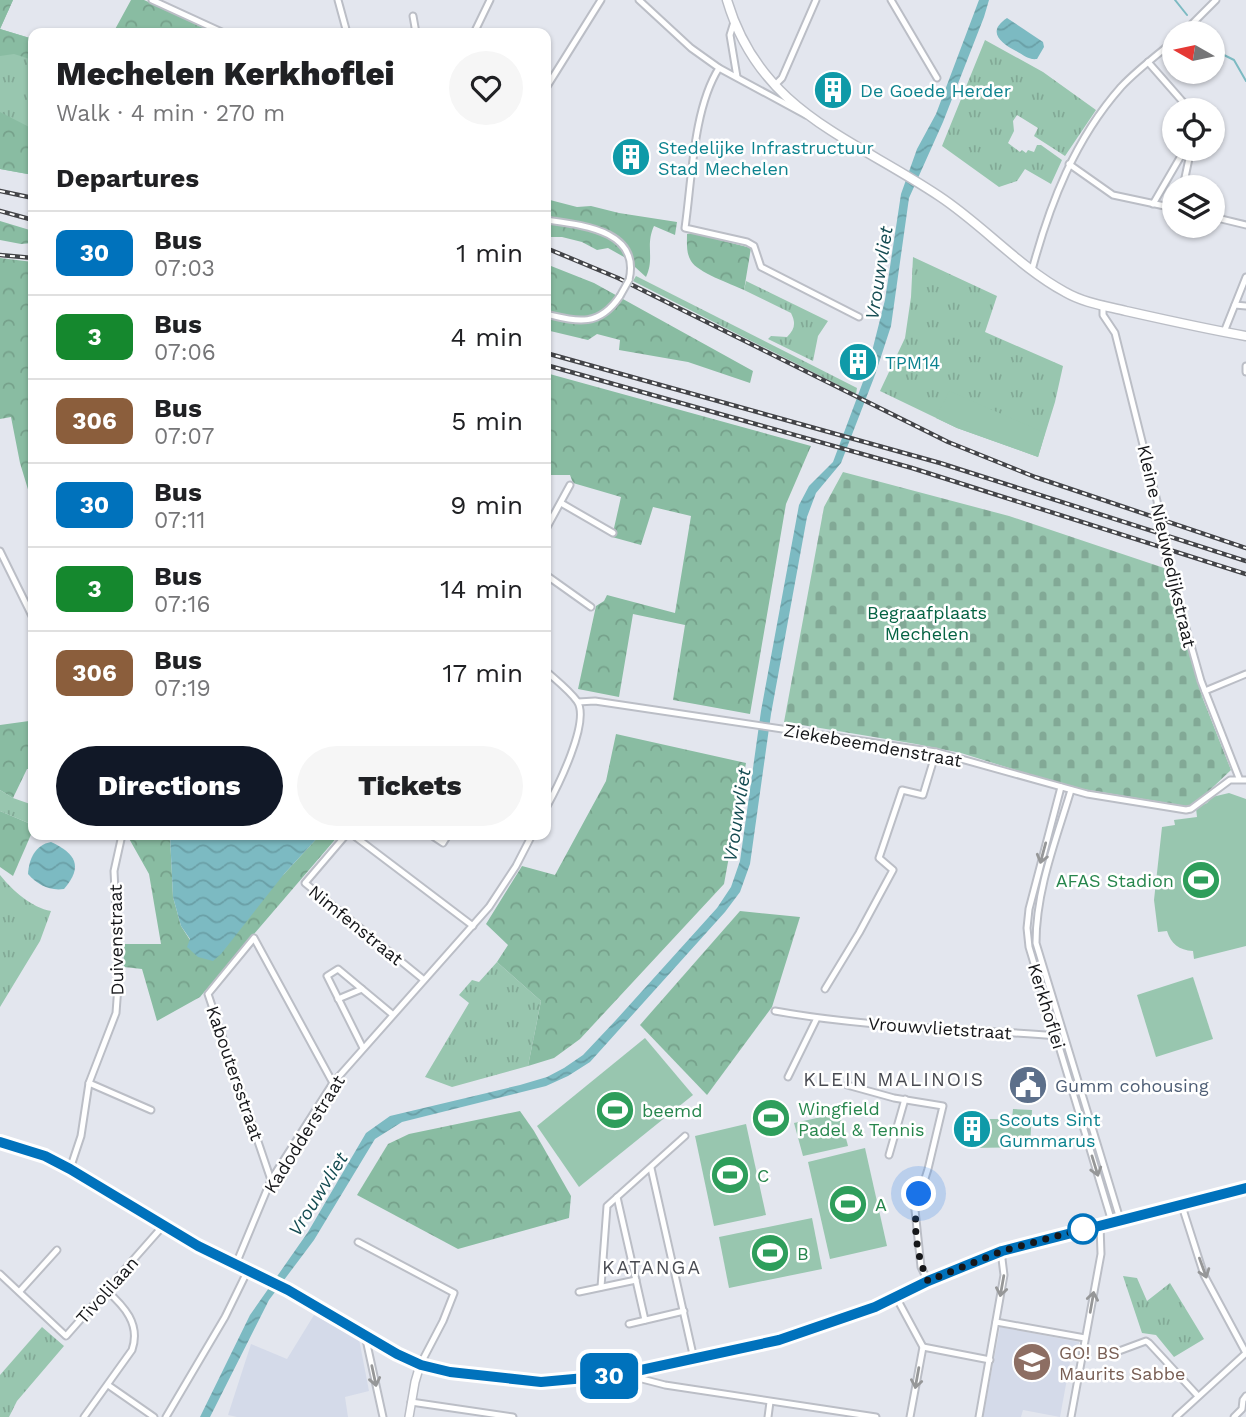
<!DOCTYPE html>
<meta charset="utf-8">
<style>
:root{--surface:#fff;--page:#f6f6f6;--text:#202124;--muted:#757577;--line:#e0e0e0;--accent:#111827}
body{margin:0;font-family:"Work Sans",sans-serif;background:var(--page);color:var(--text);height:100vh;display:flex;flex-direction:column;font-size:26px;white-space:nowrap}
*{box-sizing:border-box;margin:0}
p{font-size:23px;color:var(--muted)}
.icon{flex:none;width:38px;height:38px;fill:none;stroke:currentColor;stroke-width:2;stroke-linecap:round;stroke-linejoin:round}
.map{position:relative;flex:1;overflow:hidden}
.details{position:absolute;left:28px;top:28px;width:523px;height:812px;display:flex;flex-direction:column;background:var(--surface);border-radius:14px;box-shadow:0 2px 5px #0004}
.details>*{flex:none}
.badge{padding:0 14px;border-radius:10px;font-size:24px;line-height:46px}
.needle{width:46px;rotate:279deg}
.tools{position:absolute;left:1162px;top:21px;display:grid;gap:14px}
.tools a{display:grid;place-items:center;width:63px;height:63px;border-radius:50%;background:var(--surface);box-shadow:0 2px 5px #0004;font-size:35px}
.you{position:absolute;width:35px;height:35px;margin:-18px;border:5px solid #fff;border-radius:50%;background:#1a73e8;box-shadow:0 0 0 10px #1a73e833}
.map>.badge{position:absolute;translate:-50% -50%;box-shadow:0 0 0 4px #fff}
h2{padding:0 28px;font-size:26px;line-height:63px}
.round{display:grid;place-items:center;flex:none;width:74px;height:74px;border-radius:37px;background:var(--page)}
.head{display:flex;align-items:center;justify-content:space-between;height:119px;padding:0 28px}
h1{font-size:33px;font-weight:800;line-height:52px}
.button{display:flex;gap:14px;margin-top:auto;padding:14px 28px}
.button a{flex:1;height:80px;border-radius:42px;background:var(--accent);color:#fff;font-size:28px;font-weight:800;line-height:80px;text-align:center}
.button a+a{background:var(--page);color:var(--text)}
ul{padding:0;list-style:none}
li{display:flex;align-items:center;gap:21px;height:84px;padding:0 28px;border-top:2px solid var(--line)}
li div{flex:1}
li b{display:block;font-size:26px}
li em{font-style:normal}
li .badge{min-width:77px;font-weight:700;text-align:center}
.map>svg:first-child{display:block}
.built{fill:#d4dae9}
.grass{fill:url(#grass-tufts)}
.forest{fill:url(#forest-crowns)}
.cemetery{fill:url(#cemetery-stones)}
.garden{fill:#98c6af}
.water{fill:url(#water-waves)}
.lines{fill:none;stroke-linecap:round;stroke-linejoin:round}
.stream{stroke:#7cbac2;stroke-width:2}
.minor-casing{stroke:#bbbec6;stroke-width:9}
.tertiary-casing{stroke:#bbbec6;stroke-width:10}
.secondary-casing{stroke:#bbbec6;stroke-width:11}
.minor{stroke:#fff;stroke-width:5}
.tertiary{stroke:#fff;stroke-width:7}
.secondary{stroke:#fff;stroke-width:8}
.rail-casing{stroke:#434448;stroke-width:4.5}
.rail{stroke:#fff;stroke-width:2;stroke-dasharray:5;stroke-linecap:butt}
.minor-bridge-casing{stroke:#bbbec6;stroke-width:9;stroke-linecap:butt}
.minor-bridge{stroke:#fff;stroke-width:5}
.oneway{stroke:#969798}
.line-casing{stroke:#fff;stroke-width:16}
.line{stroke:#0072bc;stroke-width:10}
.walk{stroke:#16171a;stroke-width:7;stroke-dasharray:0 12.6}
.stop-dot{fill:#fff;stroke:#0072bc;stroke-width:3.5}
.labels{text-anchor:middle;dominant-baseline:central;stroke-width:5;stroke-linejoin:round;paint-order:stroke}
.culture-label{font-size:18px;fill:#0d838f;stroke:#fff;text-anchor:start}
.street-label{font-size:18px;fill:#16171a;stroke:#fff}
.park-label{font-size:18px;fill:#056343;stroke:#fff}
.leisure-label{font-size:18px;fill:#27864d;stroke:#fff;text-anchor:start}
.service-label{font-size:18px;fill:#4e5e75;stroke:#fff;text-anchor:start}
.education-label{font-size:18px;fill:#785e54;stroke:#fff;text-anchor:start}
.water-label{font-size:19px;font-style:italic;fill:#164d53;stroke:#fff}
.neighbourhood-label{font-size:19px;letter-spacing:2px;fill:#494b52;stroke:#fff}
</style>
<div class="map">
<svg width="1246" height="1417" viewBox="0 0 1246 1417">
<defs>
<pattern id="grass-tufts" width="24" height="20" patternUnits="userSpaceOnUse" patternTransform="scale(1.75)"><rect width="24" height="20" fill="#98c6af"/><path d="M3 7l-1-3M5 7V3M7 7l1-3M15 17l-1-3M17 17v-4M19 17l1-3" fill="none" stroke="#82a996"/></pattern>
<pattern id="forest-crowns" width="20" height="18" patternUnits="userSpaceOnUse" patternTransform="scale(1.75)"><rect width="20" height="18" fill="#89bca2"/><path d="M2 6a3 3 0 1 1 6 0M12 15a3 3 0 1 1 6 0" fill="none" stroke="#76a18b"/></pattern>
<pattern id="cemetery-stones" width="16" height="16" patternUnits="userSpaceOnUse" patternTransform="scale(1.75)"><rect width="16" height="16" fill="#98c6af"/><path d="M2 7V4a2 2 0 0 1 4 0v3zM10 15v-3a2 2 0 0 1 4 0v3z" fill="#82a996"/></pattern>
<pattern id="water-waves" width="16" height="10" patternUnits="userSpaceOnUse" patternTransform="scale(1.75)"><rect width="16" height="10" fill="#7cbac2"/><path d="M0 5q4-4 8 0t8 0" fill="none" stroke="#6a9fa6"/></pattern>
</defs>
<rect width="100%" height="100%" fill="#e3e6ee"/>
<!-- built -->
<g class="built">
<polygon points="314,1315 359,1339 369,1391 345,1397 348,1417 237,1417 228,1415 251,1344 287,1359"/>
<polygon points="1000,1327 1079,1342 1079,1347 1073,1346 1060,1417 1023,1410 1021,1417 983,1417"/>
</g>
<!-- grass -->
<g class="grass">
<polygon points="0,0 13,0 0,29 33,39 33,175 0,169"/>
<polygon points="985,40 1043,72 1096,110 1065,156 1034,136 1038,128 1017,115 1013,121 1014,131 1008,143 1020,152 1022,150 1026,153 1028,150 1034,152 1037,145 1041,145 1062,160 1051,184 1025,169 1017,181 999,187 942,146"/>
<polygon points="913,257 997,296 985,332 1063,366 1055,402 1038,457 957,428 880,391 905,338 911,297"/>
<polygon points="636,276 857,388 856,394 633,281"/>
<path d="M746 281 828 321 818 336 813 361 768 339 771 336 787 337C795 329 796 323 791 313L744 290Z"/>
<polygon points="0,790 13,798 33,805 33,825 0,811"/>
<path d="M0 875C12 890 32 908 51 911L40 941 0 1007Z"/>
<polygon points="497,962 541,1001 528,1066 452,1087 425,1077 469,1003 459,995 472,980 479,982"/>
<polygon points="1123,1276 1137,1278 1147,1301 1170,1283 1204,1339 1174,1357 1156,1335 1142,1333"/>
<polygon points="42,1327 64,1346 17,1401 9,1417 0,1417 0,1375"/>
</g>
<!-- forest -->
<g class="forest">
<polygon points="0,0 13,0 0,29 33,39 33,60 14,54 0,56"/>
<polygon points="131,0 144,0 217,33 174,33 154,29 144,33 113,33"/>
<polygon points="0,112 33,129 33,175 0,169"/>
<path d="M546 173 551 175 550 200 577 207 591 206 619 213 677 222 675 235 654 226C645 246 655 258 646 277L624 257 608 248 597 250 582 242 562 237H546Z"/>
<polygon points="0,221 33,231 33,243 21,244 0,240"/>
<path d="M693 233 751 248 744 290C731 284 697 272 691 261 686 253 687 243 687 234Z"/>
<polygon points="0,258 33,262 33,506 20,463 11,417 0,419"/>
<polygon points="546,264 594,283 753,371 750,383 688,362 619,350 620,340 597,334 588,340 546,330"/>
<polygon points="546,373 811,446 786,504 750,714 673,700 685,625 633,614 619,697 578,689 596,606 604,601 607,595 675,613 691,516 653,507 641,545 612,537 621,497 573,483 570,475 546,475"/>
<polygon points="29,721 33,733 33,769 27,769 13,798 0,790 0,725"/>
<polygon points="616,734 746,763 724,884 580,1039 554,1058 528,1066 541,1001 497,962 508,945 486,924 522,866 555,875 606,781"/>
<polygon points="0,811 33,825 33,830 13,876 0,867"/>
<polygon points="127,835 170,835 173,897 181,926 190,940 284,874 320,835 339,835 200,997 157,1021 142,969 124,967 123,944 161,944 149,874"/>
<polygon points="740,911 800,917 772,1007 707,1095 640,1025"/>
<polygon points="520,1111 534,1131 571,1196 569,1218 458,1249 357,1195 388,1144 409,1134"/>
</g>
<!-- cemetery -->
<polygon class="cemetery" points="843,472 1009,516 1164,568 1203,699 1231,770 1192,807 1070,787 961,753 916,744 784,722 824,507"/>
<!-- garden -->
<g class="garden">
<polygon points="949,391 1045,433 1038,457 957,428 936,418"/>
<path d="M1229 793 1246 799V946L1194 959 1193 951C1179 950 1171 944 1167 931L1158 932 1154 900 1162 827 1175 825 1174 820 1197 817 1196 808 1207 803 1212 797Z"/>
<polygon points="1193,977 1213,1039 1156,1057 1137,995"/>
<polygon points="645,1038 693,1095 579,1187 537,1126"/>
<polygon points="1013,1109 1032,1110 1030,1147 972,1148 979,1121 982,1119 1012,1119"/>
<polygon points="835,1114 841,1119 848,1146 803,1156 794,1123"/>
<polygon points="746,1124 766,1215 714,1226 695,1136"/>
<polygon points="865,1148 887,1246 830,1259 808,1162"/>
<polygon points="812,1218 822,1269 729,1288 719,1237"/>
</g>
<!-- water -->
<g class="water">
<polygon points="979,0 989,0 984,17 943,122 909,198 891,326 875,375 841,463 816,493 807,517 771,714 750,864 740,892 725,912 590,1062 568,1076 546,1086 402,1122 375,1139 314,1240 269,1300 210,1417 200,1417 250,1315 308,1232 366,1133 390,1116 520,1085 547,1077 564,1068 583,1055 616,1020 717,908 731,887 740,861 761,711 799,505 809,486 833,462 867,371 885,300 901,194 917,149 936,114"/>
<path d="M1007 18 1043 42 1044 47 1037 59C1028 60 1024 55 1016 51 1001 43 986 32 1007 18Z"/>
<polygon points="170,835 320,835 284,874 221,954 213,961 198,957 187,947 190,939 181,926 173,897"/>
<path d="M51 842C75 853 84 866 64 889 49 891 38 885 28 874 29 859 35 845 51 842Z"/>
</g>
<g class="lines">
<!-- stream -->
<g class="stream">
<polyline points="1175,0 1187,15"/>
<polyline points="1213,43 1224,55 1234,60 1246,81"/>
</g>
<!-- minor casing -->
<g class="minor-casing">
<g id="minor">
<polyline points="152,0 224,33"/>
<polyline points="338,0 347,33"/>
<polyline points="639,0 691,48 719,68"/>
<polyline points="891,0 937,78"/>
<polyline points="413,16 416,33"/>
<polyline points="734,22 730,35 737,77"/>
<polyline points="474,33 490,0"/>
<polyline points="1183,33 1216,0"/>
<polyline points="1148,62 1190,110"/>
<polyline points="775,85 782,78 816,0"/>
<polyline points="546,88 601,0"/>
<path d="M806 115 719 68C693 109 692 180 685 228L747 242 754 246 761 267 859 317"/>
<polyline points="1069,164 1113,195 1174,208"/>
<polyline points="1183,187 1191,149"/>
<polyline points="1153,204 1185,149"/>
<polyline points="1213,217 1246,225"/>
<path d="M546 220C581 225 641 230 629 280"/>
<path d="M1032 270C1050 203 1075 139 1121 87 1137 70 1157 55 1174 41"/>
<polyline points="1103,305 1103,315 1115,333 1157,501 1166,557 1201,681 1239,778"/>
<polyline points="1235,305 1246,306"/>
<path d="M546 314C579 322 599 327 620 296"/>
<polyline points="1224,332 1246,277"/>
<polyline points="1246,366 1246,372"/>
<polyline points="561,503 613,533"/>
<polyline points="546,529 570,485"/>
<polyline points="0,551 33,618"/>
<polyline points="546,575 591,607"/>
<path d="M546 671C556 680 569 690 577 701 591 721 557 788 546 808"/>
<polyline points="1205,691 1246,674"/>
<polyline points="578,702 595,701 936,752 1087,794 1186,810 1191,809 1230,780 1246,780"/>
<polyline points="1061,787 1029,909 1027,928 1029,947 1112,1222"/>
<path d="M1071 790C1056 840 1036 890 1036 943L1120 1219"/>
<polyline points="346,835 305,883 424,980"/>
<polyline points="353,835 473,926"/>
<polyline points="431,835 443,843 448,835"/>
<polyline points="825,989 859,933 893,870 879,858 902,790 923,795 936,752"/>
<polyline points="338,999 362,989"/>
<path d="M775 1011C868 1028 963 1028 1057 1036"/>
<polyline points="363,1048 327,976 338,969 392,1014"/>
<polyline points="788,1077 817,1018"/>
<polyline points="89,1083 151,1110"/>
<polyline points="847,1085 894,1098 943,1106 928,1169 915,1210 921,1267 928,1281"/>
<polyline points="889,1155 905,1099"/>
<polyline points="651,1168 694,1359"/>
<polyline points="70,1169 81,1136 89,1083 116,1013 119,972 114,871 122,835"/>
<polyline points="271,1180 208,994 254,938 333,1083"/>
<polyline points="617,1197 645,1320"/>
<polyline points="1181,1203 1204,1275 1246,1353"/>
<polyline points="358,1242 454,1293 443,1321 420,1365"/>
<polyline points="236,1264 271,1180 333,1083 489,907 516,866 532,835"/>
<polyline points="0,1274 66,1336 163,1226"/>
<polyline points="601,1287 607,1206 685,1136"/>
<polyline points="20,1291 57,1250"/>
<polyline points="579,1292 636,1280"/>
<polyline points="896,1297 923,1347 910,1417"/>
<polyline points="996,1322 1085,1338"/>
<polyline points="629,1324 684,1311"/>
<polyline points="365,1335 383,1417"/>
<polyline points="923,1347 990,1360"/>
<polyline points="1119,1351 1146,1341 1149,1343 1198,1396"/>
<polyline points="635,1371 642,1379 665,1385 876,1417"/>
<polyline points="108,1385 154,1417"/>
<polyline points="411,1402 513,1417"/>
<path d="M84 1417 132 1350C141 1324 124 1306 106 1290"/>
<polyline points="166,1417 225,1317 248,1270"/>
<polyline points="768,1417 770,1402"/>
<polyline points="979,1417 1004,1275 1001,1251"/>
<polyline points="1071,1417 1101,1254 1100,1225"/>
<polyline points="1176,1417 1246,1353"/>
<polyline points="1234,1417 1242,1409 1243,1400 1246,1396"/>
</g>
</g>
<!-- tertiary casing -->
<g class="tertiary-casing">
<polyline id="tertiary" points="409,1417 415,1382 420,1365"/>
</g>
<!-- secondary casing -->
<g class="secondary-casing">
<g id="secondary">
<path d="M727 0C760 112 851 137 939 196 983 225 1019 267 1065 292 1084 303 1106 306 1126 311 1166 320 1206 329 1246 336"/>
<polyline points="0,1142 45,1156 70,1169 198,1246 288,1290 420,1365 450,1372 541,1382 618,1375 780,1340 814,1330 875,1307 928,1281 1001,1251 1246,1188"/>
</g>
</g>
<!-- minor -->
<use href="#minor" class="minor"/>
<!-- tertiary -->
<use href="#tertiary" class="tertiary"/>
<!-- secondary -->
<use href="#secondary" class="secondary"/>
<!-- rail casing -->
<g class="rail-casing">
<g id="rail">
<polyline points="0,191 33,198"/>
<polyline points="0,211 33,220"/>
<polyline points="546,248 618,278 948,442 1035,477 1246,548"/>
<polyline points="0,255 33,258"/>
<polyline points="546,353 940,463 1246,561"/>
<polyline points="546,365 912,468 1246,574"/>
</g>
</g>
<!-- rail -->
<use href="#rail" class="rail"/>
<!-- minor-bridge casing -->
<g class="minor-bridge-casing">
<polyline id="minor-bridge" points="620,296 629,280"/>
</g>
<!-- minor-bridge -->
<use href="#minor-bridge" class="minor-bridge"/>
</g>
<!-- one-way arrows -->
<defs><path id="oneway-shaft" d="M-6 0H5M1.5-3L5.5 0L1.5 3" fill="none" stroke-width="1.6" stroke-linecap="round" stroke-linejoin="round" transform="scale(1.75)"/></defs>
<g class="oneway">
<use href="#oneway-shaft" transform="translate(1043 853) rotate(105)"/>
<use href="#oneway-shaft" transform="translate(1095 1166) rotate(73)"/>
<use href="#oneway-shaft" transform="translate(1203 1268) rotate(70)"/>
<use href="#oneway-shaft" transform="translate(1002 1286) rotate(100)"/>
<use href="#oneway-shaft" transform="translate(1092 1302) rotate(-80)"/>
<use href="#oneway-shaft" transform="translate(374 1376) rotate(78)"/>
<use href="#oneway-shaft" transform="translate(917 1378) rotate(100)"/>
</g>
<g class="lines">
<!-- line casing -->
<g class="line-casing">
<polyline id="line" points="0,1142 45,1156 70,1169 198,1246 288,1290 397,1354 421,1365 450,1372 541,1382 618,1375 779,1340 875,1307 928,1281 1002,1251 1246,1188"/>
</g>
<!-- line -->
<use href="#line" class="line"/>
<!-- walk -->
<path class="walk" d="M919 1194C912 1221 916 1256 928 1281L1002 1251 1083 1229"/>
</g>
<!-- icons -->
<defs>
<g id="building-disc" transform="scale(2.0125)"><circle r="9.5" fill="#0f9aa8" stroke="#fff"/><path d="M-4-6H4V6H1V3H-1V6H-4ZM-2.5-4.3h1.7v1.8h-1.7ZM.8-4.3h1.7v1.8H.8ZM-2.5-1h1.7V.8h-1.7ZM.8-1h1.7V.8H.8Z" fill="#fff"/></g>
<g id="stadium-disc" transform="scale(2.0125)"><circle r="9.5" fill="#2e9e5b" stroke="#fff"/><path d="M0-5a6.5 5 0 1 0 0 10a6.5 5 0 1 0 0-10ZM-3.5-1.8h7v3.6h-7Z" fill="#fff"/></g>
<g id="civic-disc" transform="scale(2.0125)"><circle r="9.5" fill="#5c6f8a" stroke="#fff"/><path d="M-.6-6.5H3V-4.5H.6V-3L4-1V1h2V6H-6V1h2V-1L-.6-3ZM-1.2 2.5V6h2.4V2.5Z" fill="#fff"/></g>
<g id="school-disc" transform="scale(2.0125)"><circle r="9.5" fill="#8d6e63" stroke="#fff"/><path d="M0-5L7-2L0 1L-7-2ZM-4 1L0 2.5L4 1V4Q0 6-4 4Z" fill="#fff"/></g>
</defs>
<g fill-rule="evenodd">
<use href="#building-disc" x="833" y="90"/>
<use href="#building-disc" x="631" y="157"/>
<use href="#building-disc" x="858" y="362"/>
<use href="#stadium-disc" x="1201" y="880"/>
<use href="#civic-disc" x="1028" y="1085"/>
<use href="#stadium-disc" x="615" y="1110"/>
<use href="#stadium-disc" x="771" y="1118"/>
<use href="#building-disc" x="972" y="1129"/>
<use href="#stadium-disc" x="730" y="1175"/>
<use href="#stadium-disc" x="848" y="1204"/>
<use href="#stadium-disc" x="770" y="1253"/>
<use href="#school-disc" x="1032" y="1362"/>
</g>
<!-- markers -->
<circle class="stop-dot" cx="1083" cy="1229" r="14"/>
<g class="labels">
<!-- culture labels -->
<g class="culture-label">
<text x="860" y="90">De Goede Herder</text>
<text x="658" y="147">Stedelijke Infrastructuur<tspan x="658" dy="21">Stad Mechelen</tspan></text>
<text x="885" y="362">TPM14</text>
<text x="999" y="1119">Scouts Sint<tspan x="999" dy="21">Gummarus</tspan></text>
</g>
<!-- street labels -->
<g class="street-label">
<text transform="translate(1167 546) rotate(77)">Kleine Nieuwedijkstraat</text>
<text transform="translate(873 745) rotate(10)">Ziekebeemdenstraat</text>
<text transform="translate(356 925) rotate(39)">Nimfenstraat</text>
<text transform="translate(116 940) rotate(-91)">Duivenstraat</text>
<text transform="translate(1047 1006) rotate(73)">Kerkhoflei</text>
<text transform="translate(940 1028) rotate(4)">Vrouwvlietstraat</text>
<text transform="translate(235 1073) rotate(71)">Kaboutersstraat</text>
<text transform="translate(304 1134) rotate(-58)">Kadodderstraat</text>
<text transform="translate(107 1290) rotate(-48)">Tivolilaan</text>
</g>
<!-- park labels -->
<g class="park-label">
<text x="927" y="612">Begraafplaats<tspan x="927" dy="21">Mechelen</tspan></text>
</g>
<!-- leisure labels -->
<g class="leisure-label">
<text x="1174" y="880" text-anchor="end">AFAS Stadion</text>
<text x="798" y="1108">Wingfield<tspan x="798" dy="21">Padel &amp; Tennis</tspan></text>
<text x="642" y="1110">beemd</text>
<text x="757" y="1175">C</text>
<text x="875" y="1204">A</text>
<text x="797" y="1253">B</text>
</g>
<!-- service labels -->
<g class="service-label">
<text x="1055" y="1085">Gumm cohousing</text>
</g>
<!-- education labels -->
<g class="education-label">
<text x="1059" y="1352">GO! BS<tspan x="1059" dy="21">Maurits Sabbe</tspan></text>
</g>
<!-- water labels -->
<g class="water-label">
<text transform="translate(879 273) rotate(-81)">Vrouwvliet</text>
<text transform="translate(737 815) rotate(-81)">Vrouwvliet</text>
<text transform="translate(318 1194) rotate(-58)">Vrouwvliet</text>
</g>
<!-- neighbourhood labels -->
<g class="neighbourhood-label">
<text x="894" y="1079">KLEIN MALINOIS</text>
<text x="652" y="1267">KATANGA</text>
</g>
</g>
</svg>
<div class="tools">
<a><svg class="needle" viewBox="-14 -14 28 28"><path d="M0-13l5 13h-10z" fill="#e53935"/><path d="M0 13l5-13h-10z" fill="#757577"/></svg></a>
<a><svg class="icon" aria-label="locate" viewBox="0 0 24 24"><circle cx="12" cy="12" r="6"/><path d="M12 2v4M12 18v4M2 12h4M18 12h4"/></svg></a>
<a><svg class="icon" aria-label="layers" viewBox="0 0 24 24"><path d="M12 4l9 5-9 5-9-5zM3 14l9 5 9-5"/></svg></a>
</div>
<div class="you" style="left:919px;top:1194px"></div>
<b class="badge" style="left:609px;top:1376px;background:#0072bc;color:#fff">30</b>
<section class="details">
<div class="head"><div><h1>Mechelen Kerkhoflei</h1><p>Walk · 4 min · 270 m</p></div><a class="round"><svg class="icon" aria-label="heart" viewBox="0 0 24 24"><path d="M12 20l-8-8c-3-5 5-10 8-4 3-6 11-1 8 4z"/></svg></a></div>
<h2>Departures</h2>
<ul>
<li><span class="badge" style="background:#0072bc;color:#fff">30</span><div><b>Bus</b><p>07:03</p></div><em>1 min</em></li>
<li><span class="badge" style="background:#15882e;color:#fff">3</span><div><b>Bus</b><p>07:06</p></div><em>4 min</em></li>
<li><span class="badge" style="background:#8b5e3c;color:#fff">306</span><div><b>Bus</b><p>07:07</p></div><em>5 min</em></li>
<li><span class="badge" style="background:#0072bc;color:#fff">30</span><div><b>Bus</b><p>07:11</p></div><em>9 min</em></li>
<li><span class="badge" style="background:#15882e;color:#fff">3</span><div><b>Bus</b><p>07:16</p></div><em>14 min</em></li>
<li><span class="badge" style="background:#8b5e3c;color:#fff">306</span><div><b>Bus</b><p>07:19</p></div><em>17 min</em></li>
</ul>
<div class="button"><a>Directions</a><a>Tickets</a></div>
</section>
</div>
